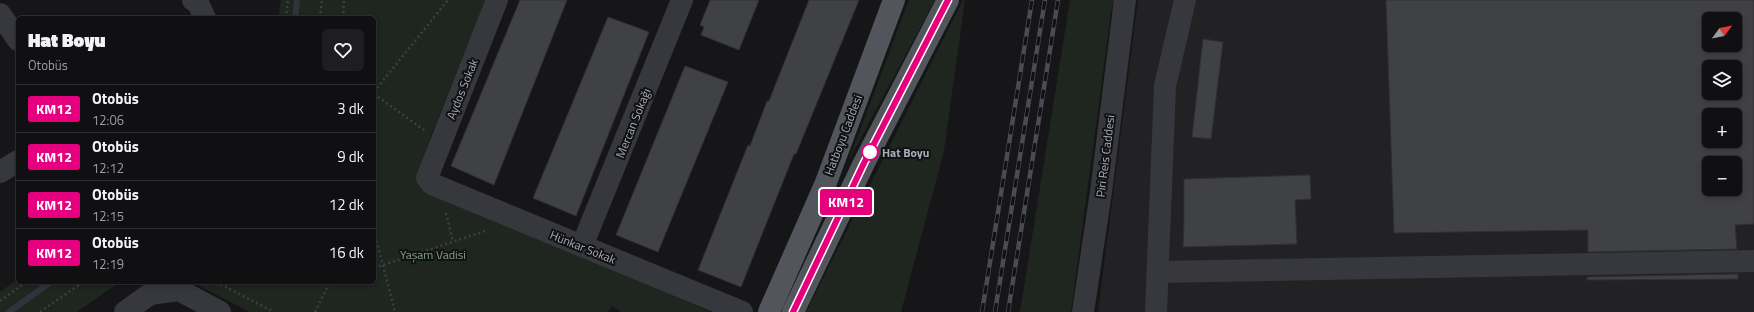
<!DOCTYPE html>
<html lang="tr">
<meta charset="utf-8">
<style>
:root{--surface:#101012;--page:#1e1e20;--text:#f1f3f6;--muted:#9c9d9f;--line:#303032}
body{margin:0;font-family:"Titillium Web",sans-serif;background:var(--page);color:var(--text);height:100vh;display:flex;flex-direction:column;font-size:15px;white-space:nowrap}
*{box-sizing:border-box;margin:0}
p{font-size:13px;color:var(--muted)}
.icon{flex:none;width:22px;height:22px;fill:none;stroke:currentColor;stroke-width:2;stroke-linecap:round;stroke-linejoin:round}
.map{position:relative;flex:1;overflow:hidden}
.sheet{position:absolute;left:16px;top:16px;width:360px;height:268px;display:flex;flex-direction:column;background:var(--surface);border-radius:6px;box-shadow:0 2px 6px #0003,0 0 0 1px var(--line)}
.sheet>*{flex:none}
.badge{padding:0 8px;border-radius:3px;font-size:14px;line-height:26px}
.needle{width:26px;rotate:58deg}
.fabs{position:absolute;left:1702px;top:12px;display:grid;gap:8px}
.fabs a{display:grid;place-items:center;width:40px;height:40px;border-radius:6px;background:var(--surface);box-shadow:0 2px 6px #0003,0 0 0 1px var(--line);font-size:20px}
.map>.badge{position:absolute;translate:-50% -50%;box-shadow:0 0 0 2px #fff}
.round{display:grid;place-items:center;flex:none;width:42px;height:42px;border-radius:6px;background:var(--page)}
.head{display:flex;align-items:center;justify-content:space-between;height:68px;padding:0 12px}
h1{font-size:19px;font-weight:800;line-height:30px}
ul{padding:0;list-style:none}
li{display:flex;align-items:center;gap:12px;height:48px;padding:0 12px;border-top:1px solid var(--line)}
li div{flex:1}
li b{display:block;font-size:15px}
li em{font-style:normal}
li .badge{min-width:44px;font-weight:700;text-align:center}
.map>svg:first-child{display:block}
.built{fill:#222225;fill-rule:evenodd}
.green{fill:#1e261f}
.lines{fill:none;stroke-linecap:round;stroke-linejoin:round}
.stream{stroke:#2c353c;stroke-width:6}
.building{fill:#404145;stroke:#303034;fill-rule:evenodd}
.path{stroke:#3d3f44;stroke-width:2.5;stroke-dasharray:2 3;stroke-linecap:butt}
.minor{stroke:#37383d;stroke-width:22}
.major{stroke:#53555c;stroke-width:22}
.rail-casing{stroke:#4a4c52;stroke-width:4.5}
.rail{stroke:#111113;stroke-width:3;stroke-dasharray:9;stroke-linecap:butt}
.line-casing{stroke:#fff;stroke-width:9}
.line{stroke:#e6007e;stroke-width:6}
.stop-dot{fill:#fff;stroke:#e6007e;stroke-width:2}
.labels{text-anchor:middle;dominant-baseline:central;stroke-width:4;stroke-linejoin:round;paint-order:stroke}
.street-label{font-size:12px;fill:#a8adb8;stroke:#111113}
.stop-label{font-size:12px;font-weight:bold;fill:#a8adb8;stroke:#111113;text-anchor:start}
.park-label{font-size:12px;fill:#7fa381;stroke:#111113}
</style>
<div class="map">
<svg width="1754" height="312" viewBox="0 0 1754 312">
<rect width="100%" height="100%" fill="#161618"/>
<!-- built -->
<path class="built" d="M1138 0H1754V312H1098ZM1709 19H1735V45H1709ZM1709 67H1735V93H1709ZM1709 115H1735V141H1709ZM1709 163H1735V189H1709Z"/>
<!-- green -->
<g class="green">
<polygon points="281,0 486,0 431,136 416,180 441,193 711,312 621,312 612,306 608,312 250,312 192,282 374,282 374,18 278,18"/>
<polygon points="909,0 935,0 848,162"/>
<polygon points="963,0 965,0 944,151 901,312 806,312"/>
<polygon points="1070,0 1114,0 1111,13 1071,312 1020,312"/>
<polygon points="18,279 18,282 120,282 77,312 0,312 0,292"/>
</g>
<g class="lines">
<!-- stream -->
<g class="stream">
<polyline points="295,18 297,0"/>
<polyline points="9,312 51,282"/>
</g>
</g>
<!-- building -->
<g class="building">
<polygon points="520,0 567,0 494,185 451,166"/>
<polygon points="710,0 759,0 739,50 701,35 704,27 700,25"/>
<polygon points="809,0 859,0 796,154 794,154 741,287 698,270 748,145 750,146 767,101 769,101"/>
<path d="M1386 0H1754V224L1735 225 1737 249 1588 252V230L1394 233ZM1709 19H1735V45H1709ZM1709 67H1735V93H1709ZM1709 115H1735V141H1709ZM1709 163H1735V189H1709Z"/>
<polygon points="608,17 649,32 576,216 533,198"/>
<polygon points="1203,39 1223,42 1211,139 1192,137"/>
<polygon points="685,66 728,82 658,252 616,235"/>
<polygon points="1310,175 1311,199 1295,200 1297,244 1183,247 1184,224 1184,179"/>
<polygon points="1738,274 1738,279 1587,280 1587,277"/>
</g>
<g class="lines">
<!-- path -->
<g class="path">
<polyline points="286,18 288,0"/>
<polyline points="320,18 322,0"/>
<polyline points="343,18 344,0"/>
<polyline points="374,92 448,0"/>
<polyline points="374,94 424,130"/>
<polyline points="446,213 453,242"/>
<polyline points="374,231 395,312"/>
<polyline points="374,268 488,230"/>
<polyline points="216,282 274,312"/>
<polyline points="0,301 26,282"/>
<polyline points="40,312 83,282"/>
<polyline points="315,312 330,282"/>
</g>
<!-- minor -->
<g class="minor">
<polyline points="193,0 198,3 205,18"/>
<polyline points="497,0 427,178 432,184 742,312"/>
<polyline points="0,14 18,40"/>
<polyline points="0,172 18,161"/>
<polyline points="582,246 682,0"/>
<polyline points="1158,272 1754,261"/>
<polyline points="125,312 150,294 179,290 220,312"/>
<polyline points="1083,312 1101,192 1125,0"/>
<polyline points="1156,312 1165,86 1185,0"/>
</g>
<!-- major -->
<g class="major">
<polyline points="769,312 825,185 894,0"/>
<polyline points="793,312 864,163 948,0"/>
</g>
<!-- rail casing -->
<g class="rail-casing">
<g id="rail">
<polyline points="982,312 1032,0"/>
<polyline points="995,312 1045,0"/>
<polyline points="1008,312 1058,0"/>
</g>
</g>
<!-- rail -->
<use href="#rail" class="rail"/>
</g>
<g class="lines">
<!-- line casing -->
<g class="line-casing">
<polyline id="line" points="793,312 864,163 948,0"/>
</g>
<!-- line -->
<use href="#line" class="line"/>
</g>
<!-- markers -->
<circle class="stop-dot" cx="870" cy="152" r="8"/>
<g class="labels">
<!-- street labels -->
<g class="street-label">
<text transform="translate(462 89) rotate(-68)">Aydos Sokak</text>
<text transform="translate(633 123) rotate(-68)">Mercan Sokağı</text>
<text transform="translate(843 135) rotate(-69)">Hatboyu Caddesi</text>
<text transform="translate(1105 156) rotate(-83)">Piri Reis Caddesi</text>
<text transform="translate(583 247) rotate(22)">Hünkar Sokak</text>
</g>
<!-- stop labels -->
<g class="stop-label">
<text x="882" y="152">Hat Boyu</text>
</g>
<!-- park labels -->
<g class="park-label">
<text x="433" y="254">Yaşam Vadisi</text>
</g>
</g>
</svg>
<div class="fabs">
<a><svg class="needle" viewBox="-14 -14 28 28"><path d="M0-13l5 13h-10z" fill="#e53935"/><path d="M0 13l5-13h-10z" fill="#9c9d9f"/></svg></a>
<a><svg class="icon" aria-label="layers" viewBox="0 0 24 24"><path d="M12 4l9 5-9 5-9-5zM3 14l9 5 9-5"/></svg></a>
<a>+</a>
<a>−</a>
</div>
<b class="badge" style="left:846px;top:202px;background:#e6007e;color:#fff">KM12</b>
<section class="sheet">
<div class="head"><div><h1>Hat Boyu</h1><p>Otobüs</p></div><a class="round"><svg class="icon" aria-label="heart" viewBox="0 0 24 24"><path d="M12 20l-8-8c-3-5 5-10 8-4 3-6 11-1 8 4z"/></svg></a></div>
<ul>
<li><span class="badge" style="background:#e6007e;color:#fff">KM12</span><div><b>Otobüs</b><p>12:06</p></div><em>3 dk</em></li>
<li><span class="badge" style="background:#e6007e;color:#fff">KM12</span><div><b>Otobüs</b><p>12:12</p></div><em>9 dk</em></li>
<li><span class="badge" style="background:#e6007e;color:#fff">KM12</span><div><b>Otobüs</b><p>12:15</p></div><em>12 dk</em></li>
<li><span class="badge" style="background:#e6007e;color:#fff">KM12</span><div><b>Otobüs</b><p>12:19</p></div><em>16 dk</em></li>
</ul>
</section>
</div>
